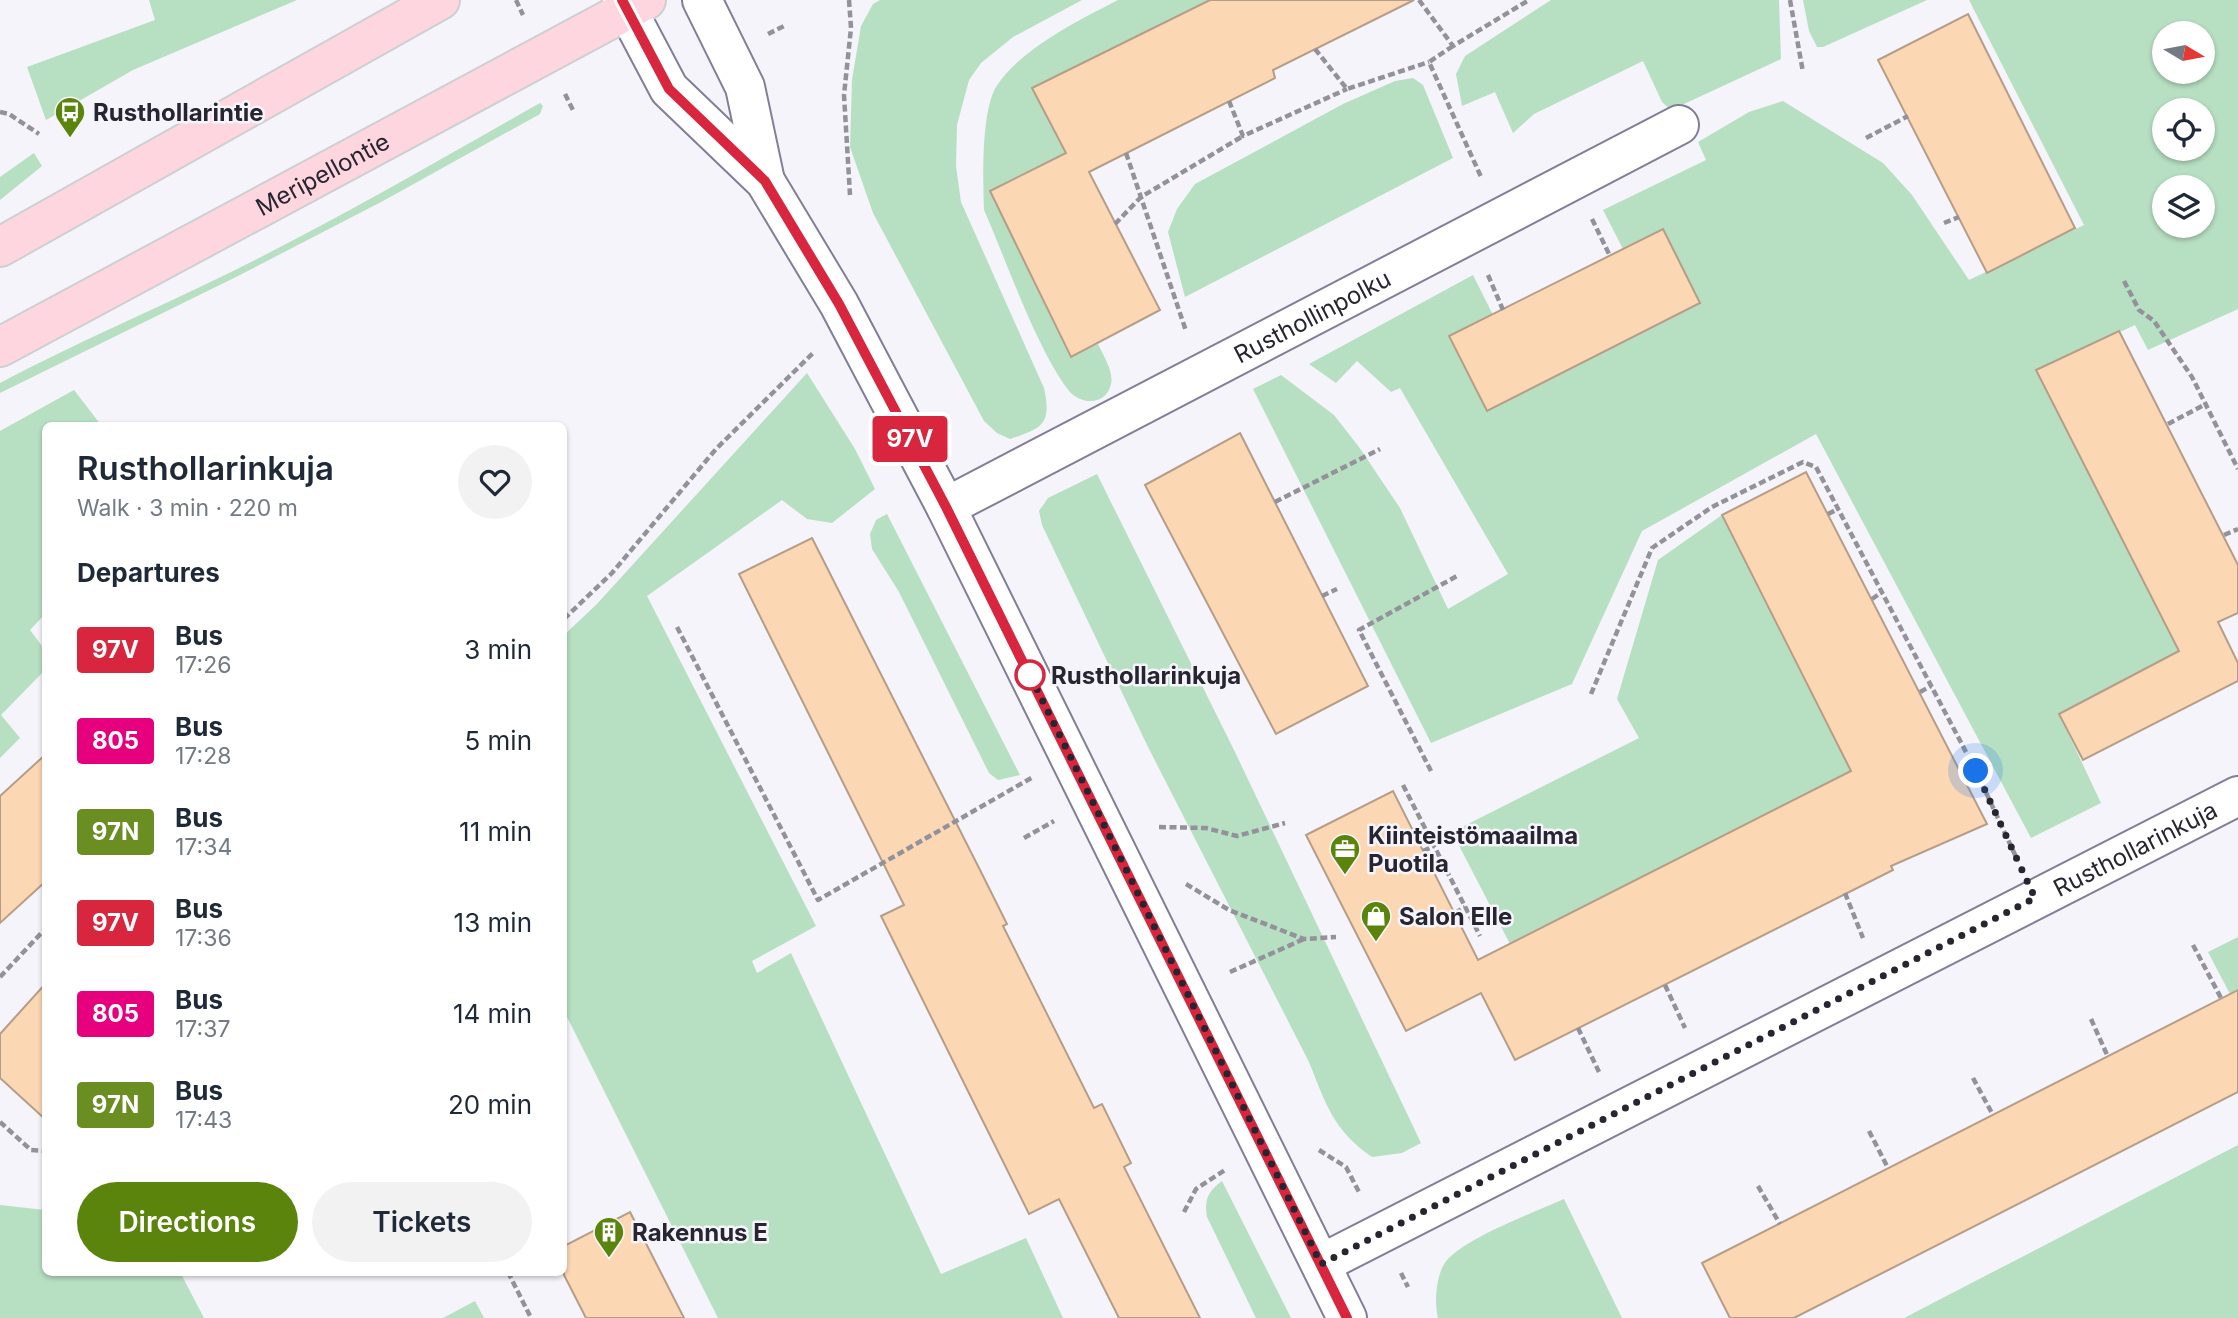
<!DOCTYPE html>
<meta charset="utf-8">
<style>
:root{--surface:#fff;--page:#f2f2f3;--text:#1f2937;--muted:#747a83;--accent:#5b840c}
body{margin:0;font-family:Inter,sans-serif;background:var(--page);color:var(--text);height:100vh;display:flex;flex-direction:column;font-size:26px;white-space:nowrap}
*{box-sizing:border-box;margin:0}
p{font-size:23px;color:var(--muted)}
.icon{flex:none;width:38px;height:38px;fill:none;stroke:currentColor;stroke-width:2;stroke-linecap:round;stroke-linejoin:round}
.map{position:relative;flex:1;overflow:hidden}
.panel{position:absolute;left:42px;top:422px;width:525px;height:854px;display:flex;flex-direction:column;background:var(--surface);border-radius:10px;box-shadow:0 2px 5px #0004}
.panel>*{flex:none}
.badge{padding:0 14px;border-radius:5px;font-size:24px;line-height:46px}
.needle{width:46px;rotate:100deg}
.fabs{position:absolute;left:2152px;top:21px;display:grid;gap:14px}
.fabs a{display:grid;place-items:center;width:63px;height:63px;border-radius:50%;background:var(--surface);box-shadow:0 2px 5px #0004;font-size:35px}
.you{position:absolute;width:35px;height:35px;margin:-18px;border:5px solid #fff;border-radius:50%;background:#1a73e8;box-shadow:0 0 0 10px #1a73e833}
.map>.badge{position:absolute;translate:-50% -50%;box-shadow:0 0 0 4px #fff}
h2{padding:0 35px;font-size:26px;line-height:63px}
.round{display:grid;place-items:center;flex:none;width:74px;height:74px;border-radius:37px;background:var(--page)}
.head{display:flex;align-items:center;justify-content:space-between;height:119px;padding:0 35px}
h1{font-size:33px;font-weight:600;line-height:52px}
.action{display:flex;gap:14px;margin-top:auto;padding:14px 35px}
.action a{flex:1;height:80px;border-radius:42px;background:var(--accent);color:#fff;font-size:28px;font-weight:600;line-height:80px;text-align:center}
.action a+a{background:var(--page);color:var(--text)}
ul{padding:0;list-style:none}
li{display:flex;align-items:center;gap:21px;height:91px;padding:0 35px}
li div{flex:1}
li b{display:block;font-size:26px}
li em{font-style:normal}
li .badge{min-width:77px;font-weight:700;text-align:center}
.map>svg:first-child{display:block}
.green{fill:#b7dfc2;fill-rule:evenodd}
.building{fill:#fbd7b4;stroke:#b59d87;stroke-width:2}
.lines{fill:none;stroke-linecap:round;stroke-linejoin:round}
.minor-casing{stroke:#827d98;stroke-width:42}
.secondary-casing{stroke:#827d98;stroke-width:42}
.primary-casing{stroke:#cfcfd1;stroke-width:42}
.path{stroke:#93929a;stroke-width:4.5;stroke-dasharray:7 3.5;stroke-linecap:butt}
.minor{stroke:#fff;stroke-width:38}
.secondary{stroke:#fff;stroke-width:38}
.primary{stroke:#fdd6df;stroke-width:38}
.line-casing{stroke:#fff;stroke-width:16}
.line{stroke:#d7263d;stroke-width:10}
.walk{stroke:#272530;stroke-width:7;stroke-dasharray:0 12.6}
.stop-dot{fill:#fff;stroke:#d7263d;stroke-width:3.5}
.labels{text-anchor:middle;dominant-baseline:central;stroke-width:5;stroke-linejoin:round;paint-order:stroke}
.poi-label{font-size:24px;font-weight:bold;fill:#272530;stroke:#f5f4fa;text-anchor:start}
.street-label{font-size:24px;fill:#272530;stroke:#f5f4fa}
.stop-label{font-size:24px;font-weight:bold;fill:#272530;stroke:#f5f4fa;text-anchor:start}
</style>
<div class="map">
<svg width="2238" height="1318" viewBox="0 0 2238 1318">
<rect width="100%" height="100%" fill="#f5f4fa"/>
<!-- green -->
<g class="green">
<polygon points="149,0 297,0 133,70 46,120 27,67 155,20"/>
<path d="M880 0H1082L1013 37 981 63 969 80 957 125 956 166 961 202 1044 388C1052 425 1042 428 1010 439L997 433 984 421 873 213 850 147 852 80 861 26 873 4Z"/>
<path d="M1118 0H1210L1032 88 1066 153 990 191 1070 357 1098 344C1103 355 1114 372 1111 384 1106 406 1081 405 1069 391 1036 348 1007 262 984 210 983 181 981 112 996 87 1019 50 1079 20 1118 0Z"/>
<polygon points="1551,0 1779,0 1781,59 1671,110 1662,102 1643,61 1534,114 1513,133 1495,92 1462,106 1456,74 1465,56"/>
<polygon points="1803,0 1927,0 1823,47 1817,47 1809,31"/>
<path d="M1969 0H2238V309L2148 350 2135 325 2037 371 2179 651 2059 714 2101 803 2031 838 1816 434 1642 531 1572 684 1431 743 1253 389 1281 375 1334 415 1359 447 1400 508 1448 609 1508 574 1400 388 1391 392 1357 361 1336 383 1309 364 1473 275 1493 315 1449 337 1487 411 1700 304 1663 229 1623 249 1603 210 1706 160 1698 142 1749 112 1783 101 1883 163 1912 195 1969 280 2084 225ZM2165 33H2203V72H2165ZM2165 110H2203V149H2165ZM2165 187H2203V226H2165Z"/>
<polygon points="1413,78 1423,85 1453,158 1185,297 1168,232 1177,209 1195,184 1343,104 1395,81"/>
<path d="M540 103 543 106 540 114 383 201 236 277 0 393V383C75 343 154 310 231 272 336 220 438 161 540 103Z"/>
<polygon points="34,153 42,166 0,200 0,177"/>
<polygon points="807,373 855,449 875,489 832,523 807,519 782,500 647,596 816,926 752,961 757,973 791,953 941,1274 1026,1238 1063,1318 718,1318 564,1011 564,635 596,605"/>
<polygon points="74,390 101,425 46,425 45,614 30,630 45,650 45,670 1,715 20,738 0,758 0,431"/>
<path d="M1097 474 1234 750 1421 1143 1402 1153 1372 1157C1333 1130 1326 1104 1309 1062L1148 747 1042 525 1039 511 1048 498Z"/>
<polygon points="887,514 1020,775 998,780 989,773 899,592 872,549 870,534 876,520"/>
<polygon points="1722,515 1851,771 1510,944 1452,832 1639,738 1617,699 1658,560"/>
<polygon points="2238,937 2238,990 2230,994 2208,952"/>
<polygon points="2238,1145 2238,1318 1904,1318"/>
<path d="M1222 1181 1291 1318H1256L1207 1217C1204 1200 1208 1191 1222 1181Z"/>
<path d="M1564 1199 1622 1318H1438C1434 1302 1436 1273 1447 1260 1469 1236 1533 1213 1564 1199Z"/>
<polygon points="0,1205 45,1210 46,1272 180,1272 204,1318 0,1318"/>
<polygon points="475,1301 484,1318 443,1318"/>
</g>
<!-- building -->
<g class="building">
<polygon points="1210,0 1414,0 1273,70 1275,78 1089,172 1160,310 1071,357 990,191 1066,153 1032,88"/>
<polygon points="1968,14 2075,228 1987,273 1878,60"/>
<polygon points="1663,229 1700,303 1487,411 1449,336"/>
<polygon points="2119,331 2238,565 2238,613 2218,622 2238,663 2238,681 2083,760 2059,714 2179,651 2036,370"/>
<polygon points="1240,433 1368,686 1276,734 1145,485"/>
<polygon points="1806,472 1987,824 1891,866 1893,870 1515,1060 1481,993 1406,1031 1306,835 1393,791 1478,960 1851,771 1722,515"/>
<polygon points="812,538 979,868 1007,924 1003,926 1094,1108 1102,1104 1131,1163 1124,1167 1200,1318 1119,1318 1059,1199 1029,1214 881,916 904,905 739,574"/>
<polygon points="46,754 46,881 0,923 0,796"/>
<polygon points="46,983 46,1120 0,1078 0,1034"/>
<polygon points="2238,990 2238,1092 1794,1318 1730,1318 1702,1263"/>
<polygon points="630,1212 684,1318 586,1318 564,1275 564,1246"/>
</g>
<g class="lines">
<!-- minor casing -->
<g class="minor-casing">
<g id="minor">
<path id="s1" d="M946 507 1679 125"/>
<path id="s2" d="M1321 1264 2238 796"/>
</g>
</g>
<!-- secondary casing -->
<g class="secondary-casing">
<g id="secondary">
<polyline points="622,0 669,89 765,181 839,304 946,507 1347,1318"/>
<polyline points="702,0 745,87 765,181"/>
</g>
</g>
<!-- primary casing -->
<g class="primary-casing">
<g id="primary">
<polyline points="0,247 440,0"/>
<path id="s3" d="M0 347 646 0"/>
</g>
</g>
<!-- path -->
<g class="path">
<polyline points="516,0 523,15"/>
<polyline points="849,0 851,28 844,95 850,195"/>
<polyline points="1419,0 1453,46 1529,0"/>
<polyline points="1790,0 1803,72"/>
<polyline points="768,34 784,26"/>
<polyline points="1453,46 1429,62 1482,179"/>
<polyline points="1315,49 1347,89 1429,62"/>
<polyline points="565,94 574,112"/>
<polyline points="1229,101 1243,136 1347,89"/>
<polyline points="0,112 9,114 39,134"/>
<polyline points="1866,138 1908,116"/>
<polyline points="1126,153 1186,331"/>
<polyline points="1592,219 1610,256"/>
<polyline points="1944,223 1959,217"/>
<polyline points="1115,224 1141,197 1243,136"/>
<polyline points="1488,275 1503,310"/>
<polyline points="2124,281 2139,310 2154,321 2192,377 2238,469"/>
<polyline points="2168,424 2204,405"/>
<polyline points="1275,502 1380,449"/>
<polyline points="1828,514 1838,509"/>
<polyline points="2224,535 2238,529"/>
<polyline points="1322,596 1337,589"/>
<polyline points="1872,599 1882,592"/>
<polyline points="564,619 612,573 716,449 813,353"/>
<polyline points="677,627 818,900 1033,777"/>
<polyline points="1920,692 1931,686"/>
<polyline points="1591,694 1652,548 1712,507 1803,462 1816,467 1976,771 2017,859"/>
<polyline points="1431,771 1359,630 1457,576"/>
<polyline points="1403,785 1480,936"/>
<polyline points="1159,827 1206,828 1237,836 1285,823"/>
<polyline points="1024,838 1054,821"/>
<polyline points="1423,851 1434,846"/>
<polyline points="1186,884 1229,910 1304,939 1336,937"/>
<polyline points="1845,893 1863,938"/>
<polyline points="1455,913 1465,907"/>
<polyline points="2193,945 2221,998"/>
<polyline points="1230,972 1304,939"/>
<polyline points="0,977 46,928"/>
<polyline points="1665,985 1685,1028"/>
<polyline points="2091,1019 2108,1057"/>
<polyline points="1578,1028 1599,1072"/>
<polyline points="1973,1078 1993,1115"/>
<polyline points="0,1122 31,1150 46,1151"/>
<polyline points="1869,1131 1888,1168"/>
<polyline points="1319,1150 1346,1167 1360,1194"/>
<polyline points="1758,1186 1780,1224"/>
<polyline points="1184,1212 1196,1189 1225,1170"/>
<polyline points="508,1272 531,1318"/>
<polyline points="1401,1273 1408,1287"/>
</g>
<!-- minor -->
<use href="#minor" class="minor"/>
<!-- secondary -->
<use href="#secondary" class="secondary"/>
<!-- primary -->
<use href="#primary" class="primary"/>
</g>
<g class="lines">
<!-- line casing -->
<g class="line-casing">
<polyline id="line" points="622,0 669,89 765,181 839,304 946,507 1347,1318"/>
</g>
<!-- line -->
<use href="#line" class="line"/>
<!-- walk -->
<polyline class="walk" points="1030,675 1028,671 1321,1264 2035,898 1976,771"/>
</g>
<!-- icons -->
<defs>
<g id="bus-pin" transform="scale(1.575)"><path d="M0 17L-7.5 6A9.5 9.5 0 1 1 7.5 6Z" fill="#5b840c" stroke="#f5f4fa"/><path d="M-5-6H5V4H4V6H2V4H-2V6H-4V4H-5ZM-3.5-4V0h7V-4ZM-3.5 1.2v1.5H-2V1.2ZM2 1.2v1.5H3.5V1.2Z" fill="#fff"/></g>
<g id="office-pin" transform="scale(1.575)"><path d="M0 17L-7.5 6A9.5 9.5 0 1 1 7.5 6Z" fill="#5b840c" stroke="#f5f4fa"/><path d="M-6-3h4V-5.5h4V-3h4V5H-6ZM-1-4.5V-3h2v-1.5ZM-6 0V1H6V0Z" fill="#fff"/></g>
<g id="shop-pin" transform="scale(1.575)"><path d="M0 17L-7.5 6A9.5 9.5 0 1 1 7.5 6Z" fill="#5b840c" stroke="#f5f4fa"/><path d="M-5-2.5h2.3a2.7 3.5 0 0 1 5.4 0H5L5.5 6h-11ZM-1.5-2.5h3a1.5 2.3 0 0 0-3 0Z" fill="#fff"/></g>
<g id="building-pin" transform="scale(1.575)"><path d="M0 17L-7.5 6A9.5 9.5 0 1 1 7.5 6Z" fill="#5b840c" stroke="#f5f4fa"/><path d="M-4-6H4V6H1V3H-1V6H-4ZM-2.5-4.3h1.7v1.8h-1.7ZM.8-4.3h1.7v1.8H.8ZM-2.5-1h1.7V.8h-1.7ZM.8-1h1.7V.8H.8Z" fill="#fff"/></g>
</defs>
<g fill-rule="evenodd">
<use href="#bus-pin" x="70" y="112"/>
<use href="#office-pin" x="1345" y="849"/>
<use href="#shop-pin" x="1376" y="916"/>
<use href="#building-pin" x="609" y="1232"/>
</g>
<!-- markers -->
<circle class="stop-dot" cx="1030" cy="675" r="14"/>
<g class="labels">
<!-- poi labels -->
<g class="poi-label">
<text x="93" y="112">Rusthollarintie</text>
<text x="1368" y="835">Kiinteistömaailma<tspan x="1368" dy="28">Puotila</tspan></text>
<text x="1399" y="916">Salon Elle</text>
<text x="632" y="1232">Rakennus E</text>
</g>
<!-- street labels -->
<g class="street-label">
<text stroke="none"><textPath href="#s3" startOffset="366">Meripellontie</textPath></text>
<text stroke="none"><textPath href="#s1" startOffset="413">Rusthollinpolku</textPath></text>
<text stroke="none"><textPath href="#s2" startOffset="914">Rusthollarinkuja</textPath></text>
</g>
<!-- stop labels -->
<g class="stop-label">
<text x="1051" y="675">Rusthollarinkuja</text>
</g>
</g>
</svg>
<div class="fabs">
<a><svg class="needle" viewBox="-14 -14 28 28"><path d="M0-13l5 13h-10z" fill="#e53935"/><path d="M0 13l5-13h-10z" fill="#747a83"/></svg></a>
<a><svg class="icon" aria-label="locate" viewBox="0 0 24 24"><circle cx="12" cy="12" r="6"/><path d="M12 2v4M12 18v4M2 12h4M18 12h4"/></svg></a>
<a><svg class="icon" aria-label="layers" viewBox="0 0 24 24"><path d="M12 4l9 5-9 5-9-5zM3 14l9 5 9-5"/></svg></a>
</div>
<div class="you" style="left:1976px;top:771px"></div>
<b class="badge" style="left:910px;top:439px;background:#d7263d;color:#fff">97V</b>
<section class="panel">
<div class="head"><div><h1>Rusthollarinkuja</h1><p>Walk · 3 min · 220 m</p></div><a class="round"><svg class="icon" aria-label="heart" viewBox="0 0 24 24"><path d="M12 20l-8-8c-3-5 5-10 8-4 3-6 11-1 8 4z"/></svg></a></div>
<h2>Departures</h2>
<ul>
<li><span class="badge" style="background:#d7263d;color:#fff">97V</span><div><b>Bus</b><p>17:26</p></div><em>3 min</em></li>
<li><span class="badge" style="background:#e6007e;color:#fff">805</span><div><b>Bus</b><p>17:28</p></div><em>5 min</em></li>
<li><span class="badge" style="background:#6b8e23;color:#fff">97N</span><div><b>Bus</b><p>17:34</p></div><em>11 min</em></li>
<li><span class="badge" style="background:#d7263d;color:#fff">97V</span><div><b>Bus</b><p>17:36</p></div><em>13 min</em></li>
<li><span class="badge" style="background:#e6007e;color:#fff">805</span><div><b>Bus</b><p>17:37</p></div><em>14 min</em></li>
<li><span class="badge" style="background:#6b8e23;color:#fff">97N</span><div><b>Bus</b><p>17:43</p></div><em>20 min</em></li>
</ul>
<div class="action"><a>Directions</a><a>Tickets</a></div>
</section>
</div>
